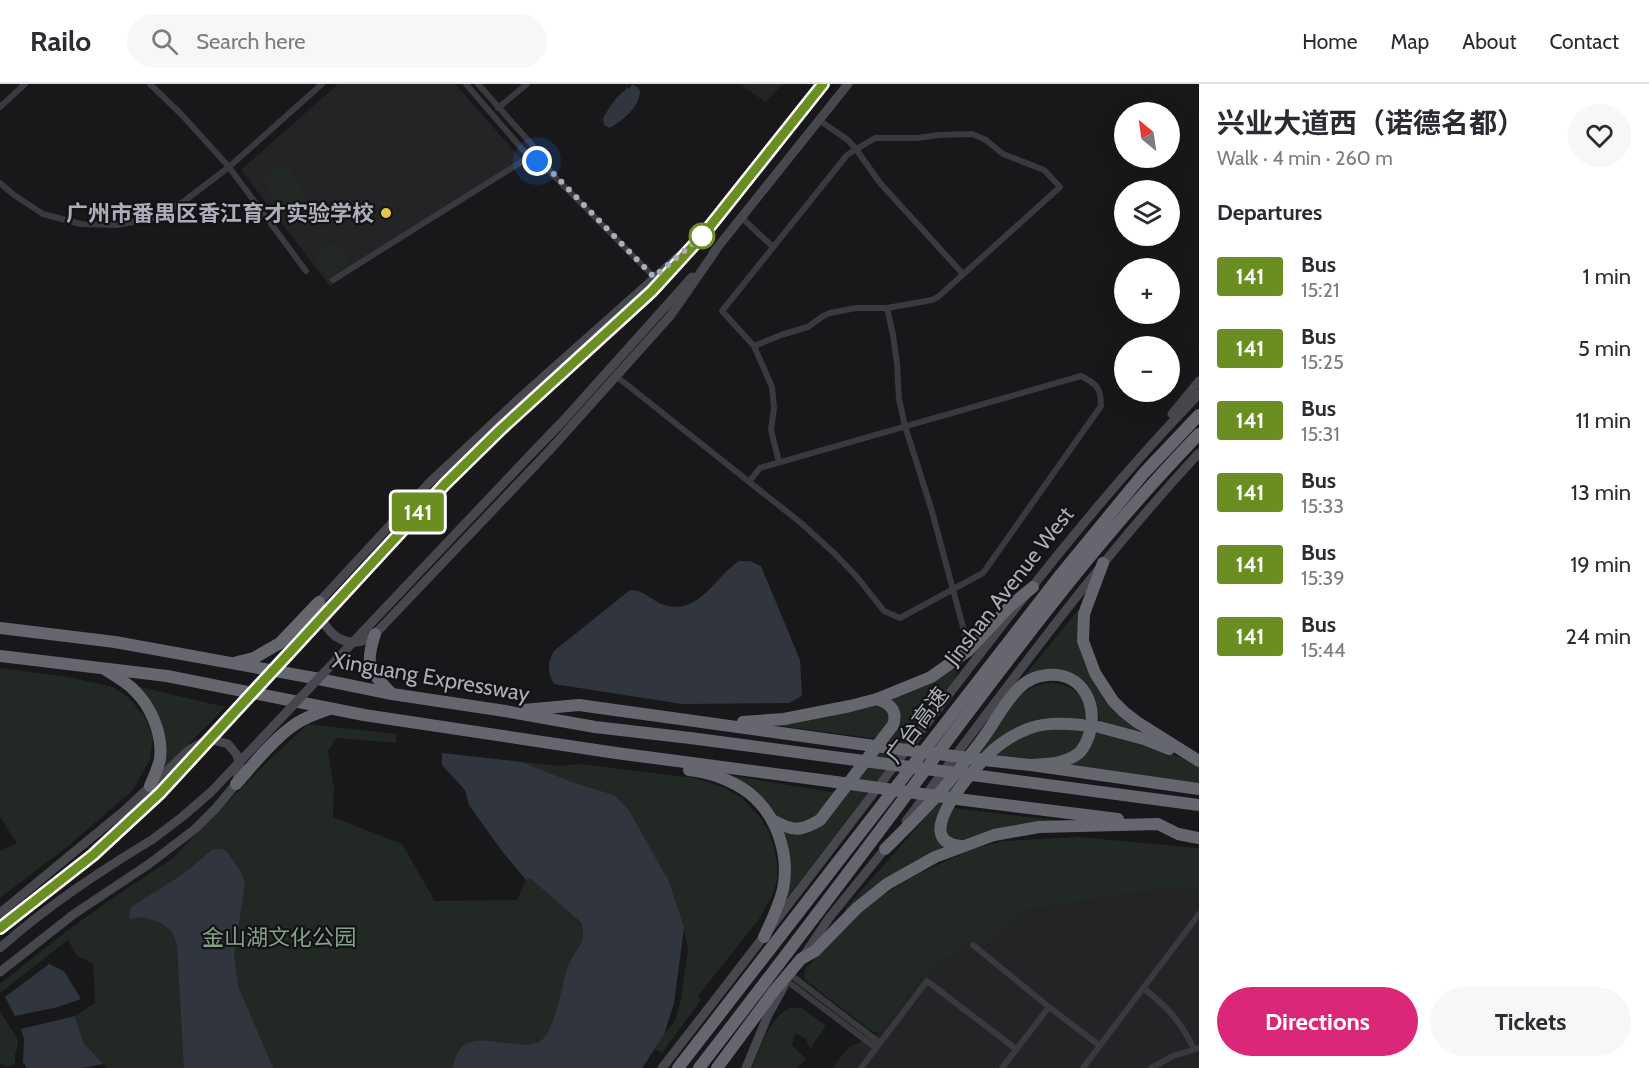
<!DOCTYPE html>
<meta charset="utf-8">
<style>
:root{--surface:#fff;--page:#f7f7f7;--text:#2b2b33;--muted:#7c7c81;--line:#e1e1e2;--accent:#db2777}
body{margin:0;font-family:Cabin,"Noto Sans SC",sans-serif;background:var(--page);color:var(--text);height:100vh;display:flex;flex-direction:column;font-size:22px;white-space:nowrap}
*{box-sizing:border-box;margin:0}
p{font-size:20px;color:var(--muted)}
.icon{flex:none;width:33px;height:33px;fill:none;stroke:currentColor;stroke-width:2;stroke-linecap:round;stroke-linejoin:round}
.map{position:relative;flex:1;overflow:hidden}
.drawer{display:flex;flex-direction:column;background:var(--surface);width:450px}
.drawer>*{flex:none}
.badge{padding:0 12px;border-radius:4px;font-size:21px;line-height:39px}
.needle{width:39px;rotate:331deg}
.controls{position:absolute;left:1114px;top:18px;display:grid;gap:12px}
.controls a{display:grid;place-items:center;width:66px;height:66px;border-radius:50%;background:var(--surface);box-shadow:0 6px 24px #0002;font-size:30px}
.you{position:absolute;width:30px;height:30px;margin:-15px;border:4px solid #fff;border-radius:50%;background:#1a73e8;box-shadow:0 0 0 9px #1a73e833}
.map>.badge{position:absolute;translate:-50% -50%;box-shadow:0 0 0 3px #fff}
h2{padding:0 18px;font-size:22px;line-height:54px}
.round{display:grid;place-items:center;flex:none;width:63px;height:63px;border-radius:32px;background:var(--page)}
.headline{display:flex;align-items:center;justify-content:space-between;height:102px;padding:0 18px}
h1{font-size:28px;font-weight:700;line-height:45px}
.button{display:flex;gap:12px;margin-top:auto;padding:12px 18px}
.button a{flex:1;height:69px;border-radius:36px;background:var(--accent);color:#fff;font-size:24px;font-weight:700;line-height:69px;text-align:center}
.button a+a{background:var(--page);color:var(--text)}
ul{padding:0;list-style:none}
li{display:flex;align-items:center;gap:18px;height:72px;padding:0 18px}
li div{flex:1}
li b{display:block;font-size:22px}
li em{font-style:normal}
li .badge{min-width:66px;font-weight:700;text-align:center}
header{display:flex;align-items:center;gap:36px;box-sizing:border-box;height:84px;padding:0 30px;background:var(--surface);border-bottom:2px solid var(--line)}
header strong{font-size:28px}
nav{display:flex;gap:33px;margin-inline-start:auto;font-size:21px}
.search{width:420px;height:54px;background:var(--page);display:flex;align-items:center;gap:15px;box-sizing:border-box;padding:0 21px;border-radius:33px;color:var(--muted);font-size:22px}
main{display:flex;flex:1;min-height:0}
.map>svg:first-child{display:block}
.built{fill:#242426}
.green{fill:#222924;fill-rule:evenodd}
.water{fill:#31363e}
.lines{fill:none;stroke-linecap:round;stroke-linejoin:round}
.street{stroke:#39393e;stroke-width:6}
.secondary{stroke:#47474e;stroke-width:9}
.highway{stroke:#65666e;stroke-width:12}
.secondary-bridge{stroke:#47474e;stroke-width:9}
.highway-bridge{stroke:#65666e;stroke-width:12}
.line-casing{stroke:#fff;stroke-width:14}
.line{stroke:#6b8e23;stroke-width:9}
.walk{stroke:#abadb8;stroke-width:6;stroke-dasharray:0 10.8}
.poi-dot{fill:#e0c949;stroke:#131214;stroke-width:2}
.stop-dot{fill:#fff;stroke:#6b8e23;stroke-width:3}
.labels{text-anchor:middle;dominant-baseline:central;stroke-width:4.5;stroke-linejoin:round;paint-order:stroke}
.poi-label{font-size:22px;font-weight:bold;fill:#abadb8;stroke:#131214;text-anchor:end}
.street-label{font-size:22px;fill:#abadb8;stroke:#131214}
.park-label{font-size:22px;fill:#84a18b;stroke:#131214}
</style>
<header>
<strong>Railo</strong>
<div class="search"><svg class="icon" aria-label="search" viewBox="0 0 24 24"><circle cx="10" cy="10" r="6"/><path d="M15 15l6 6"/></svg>Search here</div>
<nav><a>Home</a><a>Map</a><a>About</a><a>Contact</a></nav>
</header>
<main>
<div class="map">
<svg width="1199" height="984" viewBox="0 0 1199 984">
<rect width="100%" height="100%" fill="#181719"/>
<!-- built -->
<g class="built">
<polygon points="338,0 455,0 522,76 330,202 241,86"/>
<polygon points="741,0 783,0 765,18"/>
<polygon points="1165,805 1199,808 1199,984 832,984 849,963 880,949 925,890 969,860 977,858 984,863 1023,827"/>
</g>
<!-- green -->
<g class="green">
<polygon points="286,80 308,115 284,130 263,95"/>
<polygon points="337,157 350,178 339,184 334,178 339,186 328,193 315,172 326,165 326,163"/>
<path d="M1078 526 1081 527C1080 537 1078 550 1079 560 1084 592 1119 631 1144 651L1100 637 1095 621 1066 594 1017 601Z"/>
<polygon points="964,576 953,598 782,820 780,744 805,748 898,638 890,616"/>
<polygon points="0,584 63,592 113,603 129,614 145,633 153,653 150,675 133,706 68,762 0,814 0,767 17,759 0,733"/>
<path d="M1051 599C1080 602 1083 613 1089 638L1020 643 938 729C933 745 935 754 948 764L849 828 845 825C887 777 930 730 969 681 987 660 999 633 1018 613 1027 604 1039 600 1051 599Z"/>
<polygon points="136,602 225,623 161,688 166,666"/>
<polygon points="875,620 889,624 891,638 878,655 766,640"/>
<path d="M308 640 396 650V659L336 654 328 667 334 703 333 733 402 760 435 817 517 816 526 796 502 767 469 721 465 706 442 681V669L560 682 580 680 695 694 725 704 743 715 759 732 768 746 774 763 777 779V795L773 810 759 835 698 912 701 916 662 969 655 965 642 984H107L83 958 75 932 95 919 93 879 77 872 68 856 0 909V900L64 849 117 811 172 775 269 676ZM684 846 688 865 681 915 675 937 665 949 674 919Z"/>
<path d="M1042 644 1088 646 1075 667 1048 677 998 671C1004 656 1028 650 1042 644Z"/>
<path d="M1096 646C1133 655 1164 665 1199 682V699L1066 680Z"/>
<polygon points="733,692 838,709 813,737 787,741 732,695"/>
<polygon points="952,724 1064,737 962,758 956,758 945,748 947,730"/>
<polygon points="1078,753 1199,764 1199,808 1165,805 1023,827 984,863 977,858 969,860 925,890 880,949 873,948 805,896 804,892 805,885 868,820 916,791 969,766 1004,757"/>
<path d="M790 924H802L826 942 810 965 806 955 795 949 792 961 806 975 797 984H752C761 962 768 935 790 924Z"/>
<polygon points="0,928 16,952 18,959 15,971 15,980 8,983 0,979"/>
</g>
<!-- water -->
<g class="water">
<path d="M632 1H634L640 6C640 23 623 36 610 44L604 41 603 34C610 22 616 13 627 4L629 5Z"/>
<path d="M739 477H750L761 482 800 576 802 612 789 619 682 620 554 600C547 587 547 580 554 567L630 506C646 506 653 519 668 522 700 529 716 492 739 477Z"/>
<path d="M442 669 521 678 574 699 614 711 628 725 669 798 684 843 674 919 664 950 642 984H453C455 977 456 968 462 963 480 947 520 968 539 958 555 950 562 899 568 882 572 872 581 863 583 853 584 849 582 843 582 839L530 794 526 796 502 767 469 721 465 706 442 681Z"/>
<polygon points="213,765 222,765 227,768 241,788 245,800 234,871 238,902 273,984 184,984 177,860 172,848 163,840 144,833 129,835 131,823 182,791"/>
<polygon points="49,880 64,887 81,915 58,923 15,932 5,913"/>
<polygon points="75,932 83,958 103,980 83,984 27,984 23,978 24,955 21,945"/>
</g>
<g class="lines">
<!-- street -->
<g class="street">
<polyline points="150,0 182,31 229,83 306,187"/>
<polyline points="466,0 529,73 544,81"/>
<polyline points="478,0 534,63 552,90 654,193"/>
<polyline points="0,23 25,0"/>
<polyline points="498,24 527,0"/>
<polyline points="819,36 848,56 856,65 880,99 963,190"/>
<polyline points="0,99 14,111 43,130 81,140 117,141 153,134 183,118 229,83 322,0"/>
<polyline points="742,134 773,163"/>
<polyline points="333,196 529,73"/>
<polyline points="887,224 893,251 897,280 899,315 905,342 931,424 969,565"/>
<polyline points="754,262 722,227 847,71 875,54 917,54 939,51 972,50 986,56 1003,70 1044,86 1060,103 938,213 932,216 887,224 856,224 830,229 823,232 808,243 781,251 754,262 772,303 774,324 771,346 779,378"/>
<path d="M616 292 801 439 834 469 857 493 884 527 900 534 983 489 1101 322C1101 304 1097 300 1081 292L760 384 749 398"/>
<polyline points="973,861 1049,923 1100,962"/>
<polyline points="791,891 880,959"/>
<polyline points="787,897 876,964"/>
<path d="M1143 904C1168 923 1180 937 1194 965"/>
<polyline points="861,984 927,897 1016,965"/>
<polyline points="1002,984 1049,923"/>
<polyline points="1083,984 1199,830"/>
<polyline points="1151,984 1173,972 1199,964"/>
</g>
<!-- secondary -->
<g class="secondary">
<path d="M703 151 523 311 430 398 319 518C318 540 337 563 362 557 366 556 371 552 375 550L549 367 671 231 716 166"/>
<polyline points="699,155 823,0"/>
<polyline points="713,169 848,0"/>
<polyline points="1172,330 1199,297"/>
<polyline points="486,360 652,207 674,184"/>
<polyline points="532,369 563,337 692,193"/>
<path d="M906 737C1001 612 1092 484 1199 369"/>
<polyline points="0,829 125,726 189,666 203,658 213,656 228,660 237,671 240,682 236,700 216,724 195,745 149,780 74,830 0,888"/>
<polyline points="0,844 93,771 133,734"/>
<path d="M0 864C47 822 99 788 153 755"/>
<polyline points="803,873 829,834 889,760"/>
<path d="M662 984C751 870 839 754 927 639 1014 525 1100 412 1199 310"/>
<polyline points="746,984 768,931 784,902"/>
</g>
<!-- highway -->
<g class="highway">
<polyline points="1103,479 1084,530 1083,557 1095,589 1113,617 1124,628 1137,638 1199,677"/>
<polyline points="0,544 115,558 314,594 392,610 505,627 595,643 690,654 856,676"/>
<path d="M375 550C364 583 370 587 392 610"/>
<polyline points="0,572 167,592 364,631 616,669 836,698"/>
<polyline points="237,578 254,574 280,559 319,518"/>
<path d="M106 586C115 592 126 598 133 605 151 622 163 650 160 675 158 684 154 693 150 702"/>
<polyline points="523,626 579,621 867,661"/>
<polyline points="743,638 784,635 850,622 877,615 931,593 969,566 1009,523 1033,503"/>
<polyline points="1099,643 1144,655 1169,665"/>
<polyline points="993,677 1031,681 1199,705"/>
<path d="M689 686C709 688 732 696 749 709 777 731 790 771 783 805 779 822 771 838 764 853"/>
<polyline points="980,692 1199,721"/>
<path d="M236 700C253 681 270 659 290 644 301 635 315 630 329 625"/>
<polyline points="965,716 1118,735"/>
<path d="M772 736C792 747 800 748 820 736L893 641C898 626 890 620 877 615"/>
<path d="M961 762C906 757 977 682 992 667 1001 659 1011 652 1023 647 1042 638 1061 639 1082 641"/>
<path d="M885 765C912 738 939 712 962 681 973 668 983 655 992 641 1000 628 1008 615 1019 604 1026 597 1036 592 1047 591 1083 587 1100 623 1088 654 1086 659 1083 665 1079 669 1065 680 1048 680 1031 681"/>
<polyline points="678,984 1061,490 1144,389 1199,331"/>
<path d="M699 984C778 882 855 780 932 677 1017 564 1101 451 1199 350"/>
<polyline points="717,984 774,907 801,875 815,867 857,824 887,800 935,773 994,751 1039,743 1158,740 1178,750 1199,754"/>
</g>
<!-- secondary-bridge -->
<g class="secondary-bridge">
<polyline points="133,734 160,709 409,438 486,360"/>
<polyline points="153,755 182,733 211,708 532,369"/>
</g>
<!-- highway-bridge -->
<g class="highway-bridge">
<polyline points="867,661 993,677"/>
<polyline points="856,676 980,692"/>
<polyline points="836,698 965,716"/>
</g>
</g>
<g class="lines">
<!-- line casing -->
<g class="line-casing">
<polyline id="line" points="0,844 93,771 160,709 445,400 501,345 652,207 703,151 823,0"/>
</g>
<!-- line -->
<use href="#line" class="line"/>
<!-- walk -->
<polyline class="walk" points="537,77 545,81 654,193 703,151 702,152"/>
</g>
<!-- markers -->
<circle class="poi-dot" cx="386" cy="129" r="6"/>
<circle class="stop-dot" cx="702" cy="152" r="12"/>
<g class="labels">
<!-- poi labels -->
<g class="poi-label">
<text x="374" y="129">广州市番禺区香江育才实验学校</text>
</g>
<!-- street labels -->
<g class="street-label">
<text transform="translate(1009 502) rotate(-52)">Jinshan Avenue West</text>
<text transform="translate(431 593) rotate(10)">Xinguang Expressway</text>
<text transform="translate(917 641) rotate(-53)">广台高速</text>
</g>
<!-- park labels -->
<g class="park-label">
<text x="279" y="853">金山湖文化公园</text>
</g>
</g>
</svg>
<div class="controls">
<a><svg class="needle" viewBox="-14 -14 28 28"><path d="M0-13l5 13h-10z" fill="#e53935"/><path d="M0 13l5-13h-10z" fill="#7c7c81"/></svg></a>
<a><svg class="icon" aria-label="layers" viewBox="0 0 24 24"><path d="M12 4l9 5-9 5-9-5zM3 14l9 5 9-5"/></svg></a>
<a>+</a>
<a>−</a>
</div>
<div class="you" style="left:537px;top:77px"></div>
<b class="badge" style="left:418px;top:428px;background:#6b8e23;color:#fff">141</b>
</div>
<section class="drawer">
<div class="headline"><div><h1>兴业大道西（诺德名都）</h1><p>Walk · 4 min · 260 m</p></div><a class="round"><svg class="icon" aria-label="heart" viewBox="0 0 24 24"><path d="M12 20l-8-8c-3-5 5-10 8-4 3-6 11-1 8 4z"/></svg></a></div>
<h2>Departures</h2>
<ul>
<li><span class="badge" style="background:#6b8e23;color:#fff">141</span><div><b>Bus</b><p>15:21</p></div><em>1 min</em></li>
<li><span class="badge" style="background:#6b8e23;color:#fff">141</span><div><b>Bus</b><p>15:25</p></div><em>5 min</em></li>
<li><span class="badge" style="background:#6b8e23;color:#fff">141</span><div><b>Bus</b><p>15:31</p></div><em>11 min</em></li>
<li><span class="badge" style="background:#6b8e23;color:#fff">141</span><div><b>Bus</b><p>15:33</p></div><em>13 min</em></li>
<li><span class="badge" style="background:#6b8e23;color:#fff">141</span><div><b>Bus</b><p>15:39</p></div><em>19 min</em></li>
<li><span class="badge" style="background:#6b8e23;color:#fff">141</span><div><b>Bus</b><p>15:44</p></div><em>24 min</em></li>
</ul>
<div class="button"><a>Directions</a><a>Tickets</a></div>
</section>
</main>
